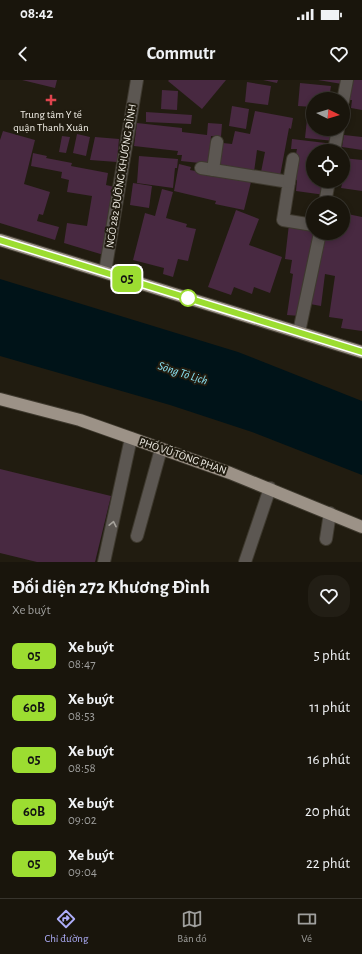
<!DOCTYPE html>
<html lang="vi">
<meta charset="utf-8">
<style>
:root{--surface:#19150c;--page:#221e15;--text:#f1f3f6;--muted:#9f9f9d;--line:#37342d;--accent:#aeaefa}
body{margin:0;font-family:"Alegreya Sans",sans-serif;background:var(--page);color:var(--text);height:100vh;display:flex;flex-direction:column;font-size:15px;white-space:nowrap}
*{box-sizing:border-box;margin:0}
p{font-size:13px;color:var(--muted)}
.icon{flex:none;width:22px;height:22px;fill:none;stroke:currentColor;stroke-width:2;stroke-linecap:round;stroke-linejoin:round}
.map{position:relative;height:482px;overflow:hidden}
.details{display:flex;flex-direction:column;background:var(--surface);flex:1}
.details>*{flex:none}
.badge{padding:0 8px;border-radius:6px;font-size:14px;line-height:26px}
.needle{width:26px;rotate:95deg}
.tools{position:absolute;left:306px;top:12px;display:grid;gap:8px}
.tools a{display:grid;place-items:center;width:44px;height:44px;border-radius:50%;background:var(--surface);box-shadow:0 2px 6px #0003,0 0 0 1px var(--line);font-size:20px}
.map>.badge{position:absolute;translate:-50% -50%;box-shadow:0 0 0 2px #fff}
.round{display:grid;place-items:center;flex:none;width:42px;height:42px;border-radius:16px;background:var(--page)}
.summary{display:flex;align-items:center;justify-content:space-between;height:68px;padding:0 12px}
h1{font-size:19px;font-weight:700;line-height:30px}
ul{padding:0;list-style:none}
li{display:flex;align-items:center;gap:12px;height:52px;padding:0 12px}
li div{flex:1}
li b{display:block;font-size:15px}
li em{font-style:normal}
li .badge{min-width:44px;font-weight:700;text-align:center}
.status{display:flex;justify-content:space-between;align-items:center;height:28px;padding:0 20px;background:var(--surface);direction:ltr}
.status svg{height:11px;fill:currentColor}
header{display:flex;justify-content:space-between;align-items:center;height:52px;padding:0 12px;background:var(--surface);font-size:18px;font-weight:700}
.tabs{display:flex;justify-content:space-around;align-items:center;height:56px;border-top:1px solid var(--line);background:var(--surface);font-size:11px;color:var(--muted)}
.tabs a{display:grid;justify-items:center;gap:2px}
.tabs .on{color:var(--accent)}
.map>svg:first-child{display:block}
.water{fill:#001318}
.building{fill:#482941}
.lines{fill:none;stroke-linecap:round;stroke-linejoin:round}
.minor-casing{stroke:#3e392e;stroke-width:14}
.major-casing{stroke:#3e392e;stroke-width:14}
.minor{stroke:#5c5752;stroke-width:12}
.major{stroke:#9c9287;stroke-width:12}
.oneway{stroke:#a6a29c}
.line-casing{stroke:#fff;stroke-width:9}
.line{stroke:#9cdd31;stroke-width:6}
.health-dot{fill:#e0444e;stroke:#211c10;stroke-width:1.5}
.stop-dot{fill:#fff;stroke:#9cdd31;stroke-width:2}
.labels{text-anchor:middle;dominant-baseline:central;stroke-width:4;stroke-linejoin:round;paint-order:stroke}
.poi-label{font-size:11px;fill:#f1eee6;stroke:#211c10}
.street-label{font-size:11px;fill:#f1eee6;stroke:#211c10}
.water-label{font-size:12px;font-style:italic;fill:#8de7f8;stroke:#211c10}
</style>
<div class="status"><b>08:42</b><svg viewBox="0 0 49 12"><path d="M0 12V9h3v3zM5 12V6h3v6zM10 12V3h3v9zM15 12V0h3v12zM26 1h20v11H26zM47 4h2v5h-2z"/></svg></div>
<header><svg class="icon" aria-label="back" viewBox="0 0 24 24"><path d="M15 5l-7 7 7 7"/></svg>Commutr<svg class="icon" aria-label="heart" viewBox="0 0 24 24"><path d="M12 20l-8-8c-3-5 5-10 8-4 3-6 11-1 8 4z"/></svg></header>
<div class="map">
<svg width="362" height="482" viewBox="0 0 362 482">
<rect width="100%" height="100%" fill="#211c10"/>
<!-- water -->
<polygon class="water" points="0,199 238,272 362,321 362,395 252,352 170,325 0,276"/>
<!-- building -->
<g class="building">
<polygon points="22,0 57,0 55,8"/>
<polygon points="169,0 226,0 202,29 168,1"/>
<polygon points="263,0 278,0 277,3"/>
<polygon points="318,0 343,0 342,4"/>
<polygon points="351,0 362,0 362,30 351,28 352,20 348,20"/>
<polygon points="247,2 271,6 268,25 245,22"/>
<polygon points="300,3 331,6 329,19 313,19 313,27 298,26"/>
<polygon points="162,10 178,11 177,30 161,29"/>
<polygon points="232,26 249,29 246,49 229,46"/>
<polygon points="255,31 293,38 291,49 289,48 280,96 261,92 265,72 257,70 254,92 218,84 223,63 232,64 235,51 250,54"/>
<polygon points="146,32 192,35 191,44 146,42"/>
<polygon points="307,39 313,40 313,49 336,49 334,61 305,58"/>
<polygon points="137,43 182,48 182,52 207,55 208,43 222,44 221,57 211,56 209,84 181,81 182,75 177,75 178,71 134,66"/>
<polygon points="3,51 35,60 24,104 50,112 43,135 39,134 37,141 59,147 55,160 0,143 0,60"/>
<polygon points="77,54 90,57 86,76 73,73"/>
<polygon points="344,55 362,57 362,70 342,67"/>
<polygon points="62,56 70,57 66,73 59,72"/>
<polygon points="95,57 119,59 117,82 90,80"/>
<polygon points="292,59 334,64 333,71 313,71 313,101 328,101 325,115 296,111 297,100 291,99 297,69 291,69"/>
<polygon points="33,73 47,76 46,78 72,83 71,86 108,93 106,105 119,108 107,176 64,163 67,143 87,146 92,116 67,112 69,100 61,98 62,92 31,86"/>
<polygon points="139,76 178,79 177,88 175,88 173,108 137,103"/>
<polygon points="343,78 362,80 362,111 341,108 343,101"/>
<polygon points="179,84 191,87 190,90 201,92 252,98 244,130 215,124 216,121 174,111"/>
<polygon points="133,103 152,106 149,128 130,125"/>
<polygon points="162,109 173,112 166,138 187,144 186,147 196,149 188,181 178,179 173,197 163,194 164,188 133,180 145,133 155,136"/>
<polygon points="236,130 259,139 249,165 282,177 270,213 254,207 252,214 234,207 231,215 208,207"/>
<polygon points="343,133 362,137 362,251 341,248 343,239 329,237 335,196 325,194 321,226 310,224 318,171 322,172 326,153 343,153"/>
<polygon points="289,144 313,148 313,153 315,153 300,236 287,235 293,194 290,193 292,180 285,179"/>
<polygon points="0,389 111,416 95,482 37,482 0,473"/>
</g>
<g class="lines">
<!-- minor casing -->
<g class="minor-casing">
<g id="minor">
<polyline points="343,21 347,0"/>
<polyline points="334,71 338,49"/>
<polyline points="201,88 289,102 283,140 313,145"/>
<polyline points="213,90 217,62"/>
<polyline points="289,102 293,79"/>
<polyline points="325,123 329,101"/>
<polyline points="105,192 137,0"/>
<polyline points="299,252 320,153"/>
<polyline points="137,456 161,369"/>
<polyline points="326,459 330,433"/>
<polyline points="104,482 131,358"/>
<polyline points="245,482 270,408"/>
</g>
</g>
<!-- major casing -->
<g class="major-casing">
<g id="major">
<polyline points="0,160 362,272"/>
<polyline points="0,319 80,340 230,393 362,447"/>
</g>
</g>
<!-- minor -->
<use href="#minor" class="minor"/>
<!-- major -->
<use href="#major" class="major"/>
</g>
<!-- one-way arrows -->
<defs><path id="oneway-chevron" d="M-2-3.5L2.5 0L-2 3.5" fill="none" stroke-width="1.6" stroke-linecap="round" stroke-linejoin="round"/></defs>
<use class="oneway" href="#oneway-chevron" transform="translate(113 444) rotate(-78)"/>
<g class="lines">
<!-- line casing -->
<g class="line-casing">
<polyline id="line" points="0,160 362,272"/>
</g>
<!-- line -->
<use href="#line" class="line"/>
</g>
<!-- markers -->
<path class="health-dot" d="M49 14h4v4h4v4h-4v4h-4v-4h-4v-4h4z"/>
<circle class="stop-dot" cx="188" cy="218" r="8"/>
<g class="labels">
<!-- poi labels -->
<g class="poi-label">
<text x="51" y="34">Trung tâm Y tế<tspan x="51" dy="13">quận Thanh Xuân</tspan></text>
</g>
<!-- street labels -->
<g class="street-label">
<text transform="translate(121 96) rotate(-81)">NGÕ 282 ĐƯỜNG KHƯƠNG ĐÌNH</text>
<text transform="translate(183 376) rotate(19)">PHỐ VŨ TÔNG PHAN</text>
</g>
<!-- water labels -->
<g class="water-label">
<text transform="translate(183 293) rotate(18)">Sông Tô Lịch</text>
</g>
</g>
</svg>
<div class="tools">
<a><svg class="needle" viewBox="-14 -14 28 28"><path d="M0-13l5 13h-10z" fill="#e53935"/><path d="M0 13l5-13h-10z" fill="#9f9f9d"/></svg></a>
<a><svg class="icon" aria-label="locate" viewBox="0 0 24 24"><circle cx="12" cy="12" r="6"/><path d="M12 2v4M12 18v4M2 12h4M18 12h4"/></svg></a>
<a><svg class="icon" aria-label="layers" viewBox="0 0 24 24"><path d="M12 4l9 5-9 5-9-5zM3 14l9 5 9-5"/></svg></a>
</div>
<b class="badge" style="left:127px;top:199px;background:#9cdd31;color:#111">05</b>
</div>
<section class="details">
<div class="summary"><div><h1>Đối diện 272 Khương Đình</h1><p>Xe buýt</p></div><a class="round"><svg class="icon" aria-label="heart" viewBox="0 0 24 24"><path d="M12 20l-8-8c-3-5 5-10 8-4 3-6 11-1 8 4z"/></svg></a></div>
<ul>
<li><span class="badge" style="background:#9cdd31;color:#111">05</span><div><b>Xe buýt</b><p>08:47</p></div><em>5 phút</em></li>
<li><span class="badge" style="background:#9cdd31;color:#111">60B</span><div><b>Xe buýt</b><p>08:53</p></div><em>11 phút</em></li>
<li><span class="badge" style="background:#9cdd31;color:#111">05</span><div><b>Xe buýt</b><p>08:58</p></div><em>16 phút</em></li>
<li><span class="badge" style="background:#9cdd31;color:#111">60B</span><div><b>Xe buýt</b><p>09:02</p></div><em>20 phút</em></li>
<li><span class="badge" style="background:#9cdd31;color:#111">05</span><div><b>Xe buýt</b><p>09:04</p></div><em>22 phút</em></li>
</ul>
</section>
<nav class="tabs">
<a class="on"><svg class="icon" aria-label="directions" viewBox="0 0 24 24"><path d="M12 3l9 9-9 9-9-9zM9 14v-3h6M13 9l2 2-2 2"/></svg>Chỉ đường</a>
<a><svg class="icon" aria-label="map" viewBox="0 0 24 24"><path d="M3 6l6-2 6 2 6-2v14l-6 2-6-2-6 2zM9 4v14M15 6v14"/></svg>Bản đồ</a>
<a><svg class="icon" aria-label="tickets" viewBox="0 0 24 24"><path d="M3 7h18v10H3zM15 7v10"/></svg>Vé</a>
</nav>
